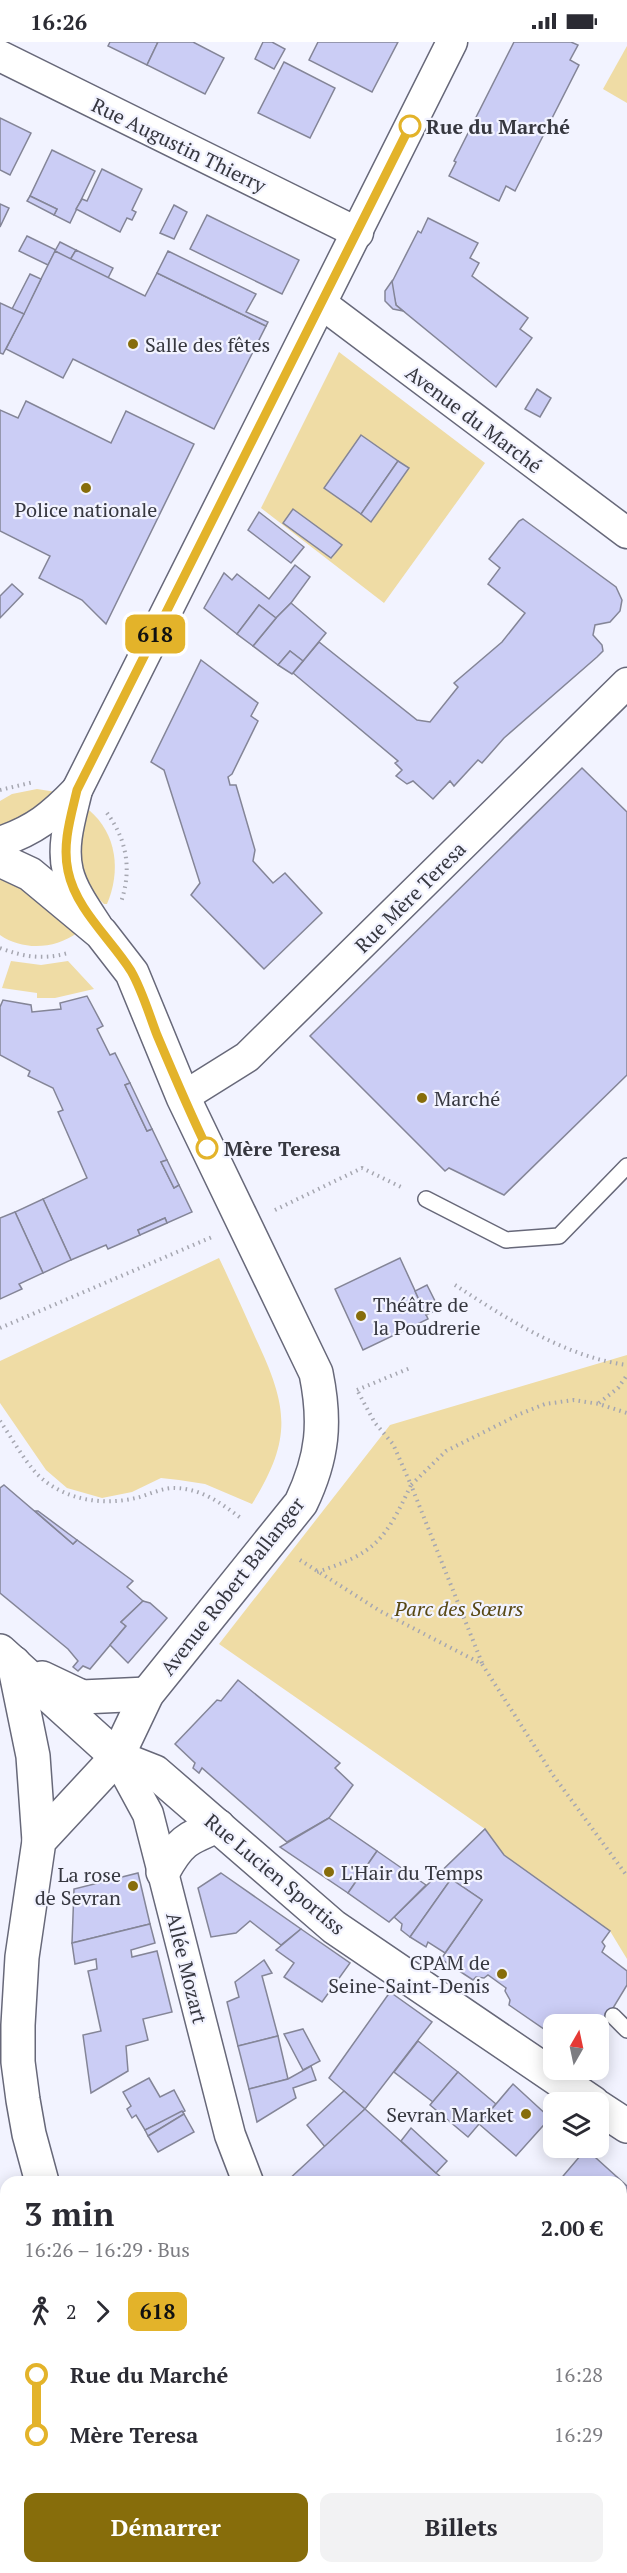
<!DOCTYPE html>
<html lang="fr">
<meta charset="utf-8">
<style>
:root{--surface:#fff;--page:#f2f2f3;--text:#2b2b33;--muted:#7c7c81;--accent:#876d0b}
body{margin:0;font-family:"PT Serif",serif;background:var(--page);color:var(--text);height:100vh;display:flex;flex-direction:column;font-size:22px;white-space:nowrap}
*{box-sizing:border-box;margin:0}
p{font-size:20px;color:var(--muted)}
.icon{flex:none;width:33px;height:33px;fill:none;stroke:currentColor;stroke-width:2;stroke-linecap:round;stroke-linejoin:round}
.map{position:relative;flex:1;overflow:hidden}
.side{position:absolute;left:0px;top:2134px;width:627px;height:398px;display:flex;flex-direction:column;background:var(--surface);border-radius:18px 18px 0 0;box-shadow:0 3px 15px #0003}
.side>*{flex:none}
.badge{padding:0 12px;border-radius:9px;font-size:21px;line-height:39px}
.needle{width:39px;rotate:9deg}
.buttons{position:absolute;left:543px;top:1972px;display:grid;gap:12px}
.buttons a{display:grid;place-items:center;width:66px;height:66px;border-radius:12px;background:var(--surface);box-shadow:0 3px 15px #0003;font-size:30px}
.map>.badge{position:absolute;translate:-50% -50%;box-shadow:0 0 0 3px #fff}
.legs{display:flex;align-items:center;gap:9px;height:66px;padding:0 24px;font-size:20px}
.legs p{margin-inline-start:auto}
.summary{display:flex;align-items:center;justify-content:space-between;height:102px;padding:0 24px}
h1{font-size:33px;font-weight:700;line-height:45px}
.action{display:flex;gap:12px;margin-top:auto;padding:12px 24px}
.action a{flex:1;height:69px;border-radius:12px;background:var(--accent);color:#fff;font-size:24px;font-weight:700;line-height:69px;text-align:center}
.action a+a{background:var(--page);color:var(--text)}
ul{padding:0 24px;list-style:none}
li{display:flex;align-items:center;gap:21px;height:60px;font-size:22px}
li i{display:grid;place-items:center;width:9px;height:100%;margin:0 8px;background:currentColor}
li i::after{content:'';width:15px;height:15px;margin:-8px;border:4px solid;border-radius:50%;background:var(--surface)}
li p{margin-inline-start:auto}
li:first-child i{background:linear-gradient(#0000 50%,currentColor 0)}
li:last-child i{background:linear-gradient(currentColor 50%,#0000 0)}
.status{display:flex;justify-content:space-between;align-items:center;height:42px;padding:0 30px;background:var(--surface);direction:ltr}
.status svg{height:16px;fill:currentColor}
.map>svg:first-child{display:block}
.green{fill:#efdca5;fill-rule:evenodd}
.building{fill:#cbcdf5;stroke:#848597;stroke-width:1.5}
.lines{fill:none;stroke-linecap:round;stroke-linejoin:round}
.lane-casing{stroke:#676879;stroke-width:18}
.street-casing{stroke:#676879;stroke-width:33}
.secondary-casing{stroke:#676879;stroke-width:36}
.path{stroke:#a6a7b1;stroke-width:4;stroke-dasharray:1.5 4.5;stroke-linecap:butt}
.lane{stroke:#fff;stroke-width:15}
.street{stroke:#fff;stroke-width:30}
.secondary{stroke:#fff;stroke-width:33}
.line-1-casing{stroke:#fff;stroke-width:14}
.line-1{stroke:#e3b32a;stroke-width:9}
.stop-1-dot{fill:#fff;stroke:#e3b32a;stroke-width:3}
.poi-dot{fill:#876d0b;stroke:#f2f3ff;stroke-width:2}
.labels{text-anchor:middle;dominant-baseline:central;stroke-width:4.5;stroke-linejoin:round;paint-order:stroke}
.stop-label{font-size:20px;font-weight:bold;fill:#36373f;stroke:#f2f3ff;text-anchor:start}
.street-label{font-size:20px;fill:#36373f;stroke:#f2f3ff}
.poi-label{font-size:20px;fill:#36373f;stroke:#f2f3ff;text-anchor:start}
.park-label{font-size:20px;font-style:italic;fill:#584814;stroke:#f2f3ff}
</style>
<div class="status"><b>16:26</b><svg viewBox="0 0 49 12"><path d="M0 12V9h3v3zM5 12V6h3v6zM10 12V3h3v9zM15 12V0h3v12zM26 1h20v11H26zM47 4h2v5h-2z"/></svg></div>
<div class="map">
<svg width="627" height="2531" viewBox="0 0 627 2531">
<rect width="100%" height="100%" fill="#f2f3ff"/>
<!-- green -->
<g class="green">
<polygon points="627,4 627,61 603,47"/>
<path d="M339 310 485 421 384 561 261 466ZM361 393 408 426 371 479 324 446ZM293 467 341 503 332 516 284 481Z"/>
<polygon points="37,747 56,750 51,759 0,788 0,759 12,752"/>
<path d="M89 768C117 792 121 829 107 862H104L94 852 80 828 81 784Z"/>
<path d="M0 830 8 833 77 891C55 907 23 909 0 893Z"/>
<polygon points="11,919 41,923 68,919 94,947 55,956 37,956 37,951 2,946"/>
<path d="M219 1216C232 1243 244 1270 256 1297 288 1365 293 1396 252 1462L205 1442 179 1438 161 1436 132 1450 102 1456 67 1446 46 1428 0 1361V1319Z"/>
<polygon points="627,1313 627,1917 610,1889 504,1813 485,1787 219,1602 390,1383"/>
</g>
<!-- building -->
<g class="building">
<polygon points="110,0 158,0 147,23 108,4"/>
<polygon points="158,0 193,0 224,16 205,52 147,23"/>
<polygon points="263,0 272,0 285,7 274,27 255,17"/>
<polygon points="318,0 398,0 372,50 309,18"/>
<polygon points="514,0 571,0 578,3 570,18 579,23 515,149 506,144 499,159 449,134 456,120 454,119"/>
<polygon points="284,20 335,46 310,96 258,71"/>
<polygon points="0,76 31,91 10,133 0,128"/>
<polygon points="52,108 95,129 70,181 54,173 57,167 30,154"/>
<polygon points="102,127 142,147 132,168 136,170 132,178 127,176 120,190 76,167 82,157 87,159"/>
<polygon points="30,154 57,167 54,173 27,159"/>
<polygon points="0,162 9,166 0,185"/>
<polygon points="174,163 187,170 174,197 160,191"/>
<polygon points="207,173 299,218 282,252 190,207"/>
<polygon points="428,176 478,201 470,216 479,221 472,234 528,276 520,287 532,296 496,345 396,263 391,242 418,189 421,191"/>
<polygon points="27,194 56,208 48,223 19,209"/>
<polygon points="60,200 76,208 70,218 55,209"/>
<polygon points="76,208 113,226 108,236 70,218"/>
<polygon points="55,209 145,254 157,231 266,284 214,387 73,317 63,336 6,307"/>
<polygon points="168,209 256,252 246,270 268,280 266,284 157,231"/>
<polygon points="30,232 41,237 24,272 12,267"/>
<polygon points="392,239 396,263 403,269 393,267 385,259 385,249"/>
<polygon points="0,261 24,272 3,312 0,311"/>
<polygon points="537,347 551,356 540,375 525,367"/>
<polygon points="26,359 111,401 126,369 194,402 106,582 82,558 39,536 50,514 0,489 0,368 18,376"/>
<polygon points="361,393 398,419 361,472 324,446"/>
<polygon points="398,419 409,426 371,480 361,472"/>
<polygon points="293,467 342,503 331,516 283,481"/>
<polygon points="259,470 304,505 291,521 248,488"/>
<polygon points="523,477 616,545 622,558 620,569 610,580 595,583 593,593 602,603 603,609 597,615 504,696 482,721 478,718 454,744 450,739 433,757 413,739 407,742 396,734 402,728 395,721 398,719 293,631 319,600 417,678 430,680 458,645 454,641 502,600 525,571 488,542 500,526 489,517 519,479"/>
<polygon points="295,523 310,535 291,561 276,576 259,563 237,592 204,566 224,531 232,538 237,532 269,557"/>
<polygon points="12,542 23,552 0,576 0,554"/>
<polygon points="291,561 326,591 303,619 290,609 278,623 253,604 276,576"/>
<polygon points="259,563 276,576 253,604 237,592"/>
<polygon points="290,609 303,619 292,632 278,623"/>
<polygon points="201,618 258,661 251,674 258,679 232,732 228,735 230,743 236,743 255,808 253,819 273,841 285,831 322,871 264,927 191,853 200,841 164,728 151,720"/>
<polygon points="582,726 627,770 627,1033 504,1153 449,1126 445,1129 310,994"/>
<polygon points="87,954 103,984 97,987 110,1013 115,1011 130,1041 125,1043 147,1089 152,1087 167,1118 161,1120 174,1146 179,1143 192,1170 167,1181 165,1176 138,1188 140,1193 108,1207 106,1203 71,1218 43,1157 87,1136 58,1070 63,1068 53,1046 28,1034 30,1029 0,1013 0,965 3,958 31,963 32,970 61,967 60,961"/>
<polygon points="130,1041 152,1087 147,1089 125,1043"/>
<polygon points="167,1118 179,1143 174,1146 161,1120"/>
<polygon points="43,1157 71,1218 43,1231 15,1170"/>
<polygon points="15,1170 43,1231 19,1242 22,1247 0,1257 0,1176"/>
<polygon points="165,1176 167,1181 140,1193 138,1188"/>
<polygon points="400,1216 428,1277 363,1308 335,1247"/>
<polygon points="427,1243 439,1267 426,1273 415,1249"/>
<polygon points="4,1443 73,1502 77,1498 133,1539 127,1545 143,1559 121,1580 126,1584 90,1627 83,1624 78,1629 73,1625 78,1619 68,1607 0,1551 0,1446"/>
<polygon points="35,1469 38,1469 77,1498 73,1502"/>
<polygon points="143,1559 150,1561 167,1576 128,1621 110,1603 126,1584 121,1580"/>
<polygon points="238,1638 340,1721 335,1726 353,1743 329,1776 287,1800 202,1726 199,1731 193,1726 195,1721 175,1702 217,1658 221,1659"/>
<polygon points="329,1776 377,1809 348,1851 280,1805"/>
<polygon points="485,1787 504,1813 610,1889 602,1900 605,1904 602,1910 627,1929 627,1943 613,1966 617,1967 606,1984 601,1984 598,1988 598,1983 554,1983 554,1994 509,1963 510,1958 505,1949 506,1946 488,1933 484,1936 476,1935 473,1938 441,1917 482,1858 451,1837 410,1895 401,1888 402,1882 394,1875"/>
<polygon points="377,1809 426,1843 389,1880 348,1851"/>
<polygon points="138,1831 150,1882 72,1901 74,1847"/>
<polygon points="221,1831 301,1887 281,1903 250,1879 236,1891 211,1895 198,1846"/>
<polygon points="451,1837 482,1858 445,1911 428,1900 426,1905 410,1895"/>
<polygon points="150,1882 155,1901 131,1908 132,1915 157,1909 172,1970 143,1977 148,1998 126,2004 128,2029 91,2051 83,1993 101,1989 88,1929 97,1927 96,1917 75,1922 72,1901"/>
<polygon points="301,1887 350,1921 322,1960 284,1935 294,1921 276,1908"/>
<polygon points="264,1918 272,1931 262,1934 278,1994 238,2004 227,1960 239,1955 235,1940"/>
<polygon points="390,1950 432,1980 365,2067 329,2036"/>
<polygon points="303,1987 320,2019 303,2028 284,1992"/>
<polygon points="278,1994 288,2037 249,2047 238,2004"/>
<polygon points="418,1999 458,2030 433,2060 394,2030"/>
<polygon points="311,2024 316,2038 293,2046 296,2056 257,2080 249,2047 288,2037"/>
<polygon points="458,2030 496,2062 468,2095 430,2063"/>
<polygon points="149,2036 160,2055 174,2048 185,2069 145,2088 136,2073 132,2076 127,2067 131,2064 123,2050"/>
<polygon points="513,2042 550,2076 516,2114 479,2082"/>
<polygon points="344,2049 365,2067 325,2105 307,2083"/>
<polygon points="365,2067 436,2131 447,2140 286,2140"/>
<polygon points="182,2069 184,2072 148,2094 145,2088"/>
<polygon points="184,2072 194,2090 158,2110 148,2094"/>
<polygon points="411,2086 447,2119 436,2131 401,2099"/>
<polygon points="586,2107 627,2144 627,2213 621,2207 621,2140 558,2140"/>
<polygon points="5,2278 6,2299 0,2302 0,2280"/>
<polygon points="627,2305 627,2352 621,2353 621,2306"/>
<polygon points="6,2342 6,2358 0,2360 0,2344"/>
<polygon points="6,2358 6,2374 0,2375 0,2360"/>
<polygon points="6,2387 6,2420 0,2421 0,2388"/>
<polygon points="6,2495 6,2526 78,2526 60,2531 0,2531 0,2497"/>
<polygon points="85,2526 131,2526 134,2531 88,2531"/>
</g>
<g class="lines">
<!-- lane casing -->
<g class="lane-casing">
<g id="lane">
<polyline points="426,1157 506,1198 559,1194 627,1124"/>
<polyline points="613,1974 627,1988"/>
</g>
</g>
<!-- street casing -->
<g class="street-casing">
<g id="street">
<polyline points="0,14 358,191"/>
<polyline points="322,262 627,491"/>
<path d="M0 800C35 788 52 774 77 748"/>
<path d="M97 884C86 867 73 849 68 830 61 803 71 774 77 748L452 0"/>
<polyline points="183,1055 247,1015 627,641"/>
<polyline points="117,1715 148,1772 230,2093 248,2140"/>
<polyline points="621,2282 627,2281"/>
</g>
</g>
<!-- secondary casing -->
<g class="secondary-casing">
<g id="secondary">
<path d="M0 818 30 832 101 891 132 931 183 1055 316 1331C326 1380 323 1415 301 1461L147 1652 117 1715 39 1799 22 1915 18 1983V2020L23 2058 29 2092 42 2140"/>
<polyline points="0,1609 117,1715 155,1730 334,1885 593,2061"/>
<polyline points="14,1621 33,1714 39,1799"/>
<polyline points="42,1636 82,1655 147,1652"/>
<path d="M163 1830C179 1800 187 1796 218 1784"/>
<polyline points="598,2065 627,2084"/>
<polyline points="621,2449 627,2448"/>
<polyline points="235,2526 238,2531"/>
<polyline points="323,2531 332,2526"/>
</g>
</g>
<!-- path -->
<g class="path">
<polyline points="0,748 34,740"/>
<path d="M107 771C127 798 132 828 121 860"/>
<path d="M0 906C24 915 43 918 68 911"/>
<polyline points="275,1168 362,1126 403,1146"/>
<path d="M455 1243C506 1276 565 1315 627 1323"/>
<polyline points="0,1286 212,1195"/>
<polyline points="357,1348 410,1326"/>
<polyline points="599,1361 618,1346 627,1333"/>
<path d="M0 1379C12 1396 23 1417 37 1432 63 1458 102 1464 136 1456 149 1453 163 1445 176 1446 203 1447 222 1462 242 1477"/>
<polyline points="300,1518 380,1569 482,1622 553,1733 627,1834"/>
<path d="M317 1530C376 1511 385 1498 411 1443L393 1402 375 1381 357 1348"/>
<polyline points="482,1621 411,1443 446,1409 520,1372 545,1362 574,1358 599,1362 627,1371"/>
</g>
<!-- lane -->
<use href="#lane" class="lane"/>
<!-- street -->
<use href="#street" class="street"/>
<!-- secondary -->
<use href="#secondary" class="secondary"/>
</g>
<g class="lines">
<!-- line-1 casing -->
<g class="line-1-casing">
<path id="line-1" d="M207 1106C189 1069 173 1031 157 993 149 972 142 948 131 929 111 897 76 868 68 829 62 802 71 774 77 748L410 84"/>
</g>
<!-- line-1 -->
<use href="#line-1" class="line-1"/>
</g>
<!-- markers -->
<g class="stop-1-dot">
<circle cx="410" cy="84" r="10"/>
<circle cx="207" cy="1106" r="10"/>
</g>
<g class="poi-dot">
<circle cx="133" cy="302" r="6"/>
<circle cx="86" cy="446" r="6"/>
<circle cx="422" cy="1056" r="6"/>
<circle cx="361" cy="1274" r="6"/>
<circle cx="329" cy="1830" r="6"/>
<circle cx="133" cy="1844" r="6"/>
<circle cx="502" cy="1932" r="6"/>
<circle cx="526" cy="2072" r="6"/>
</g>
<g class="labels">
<!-- stop labels -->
<g class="stop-label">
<text x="426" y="84">Rue du Marché</text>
<text x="224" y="1106">Mère Teresa</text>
</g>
<!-- street labels -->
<g class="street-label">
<text transform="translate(179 103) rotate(26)">Rue Augustin Thierry</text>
<text transform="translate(474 377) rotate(37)">Avenue du Marché</text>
<text transform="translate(410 855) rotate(-45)">Rue Mère Teresa</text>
<text transform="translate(232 1544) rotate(-52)">Avenue Robert Ballanger</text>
<text transform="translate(275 1832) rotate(40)">Rue Lucien Sportiss</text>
<text transform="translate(187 1926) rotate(76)">Allée Mozart</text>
</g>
<!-- poi labels -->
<g class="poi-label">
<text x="145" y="302">Salle des fêtes</text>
<text x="86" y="467" text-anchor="middle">Police nationale</text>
<text x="434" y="1056">Marché</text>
<text x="373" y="1262">Théâtre de<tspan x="373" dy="23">la Poudrerie</tspan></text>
<text x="341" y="1830">L'Hair du Temps</text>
<text x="121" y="1832" text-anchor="end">La rose<tspan x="121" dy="23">de Sevran</tspan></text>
<text x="490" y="1920" text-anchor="end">CPAM de<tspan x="490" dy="23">Seine-Saint-Denis</tspan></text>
<text x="514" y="2072" text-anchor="end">Sevran Market</text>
</g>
<!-- park labels -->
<g class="park-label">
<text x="459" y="1566">Parc des Sœurs</text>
</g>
</g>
</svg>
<div class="buttons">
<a><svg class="needle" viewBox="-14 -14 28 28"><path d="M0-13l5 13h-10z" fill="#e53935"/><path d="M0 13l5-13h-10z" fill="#7c7c81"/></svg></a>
<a><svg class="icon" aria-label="layers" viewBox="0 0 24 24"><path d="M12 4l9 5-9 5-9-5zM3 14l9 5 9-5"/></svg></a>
</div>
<b class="badge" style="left:155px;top:592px;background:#e3b32a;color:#111">618</b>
<section class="side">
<div class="summary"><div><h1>3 min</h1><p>16:26 – 16:29 · Bus</p></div><b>2.00 €</b></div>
<div class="legs"><svg class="icon" aria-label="walk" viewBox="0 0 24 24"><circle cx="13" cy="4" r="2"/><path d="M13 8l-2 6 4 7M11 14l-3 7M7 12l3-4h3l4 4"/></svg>2<svg class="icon" aria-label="forward" viewBox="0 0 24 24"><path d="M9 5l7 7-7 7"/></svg><b class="badge" style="background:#e3b32a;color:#111">618</b></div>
<ul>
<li><i style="color:#e3b32a"></i><b>Rue du Marché</b><p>16:28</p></li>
<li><i style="color:#e3b32a"></i><b>Mère Teresa</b><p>16:29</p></li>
</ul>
<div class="action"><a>Démarrer</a><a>Billets</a></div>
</section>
</div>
